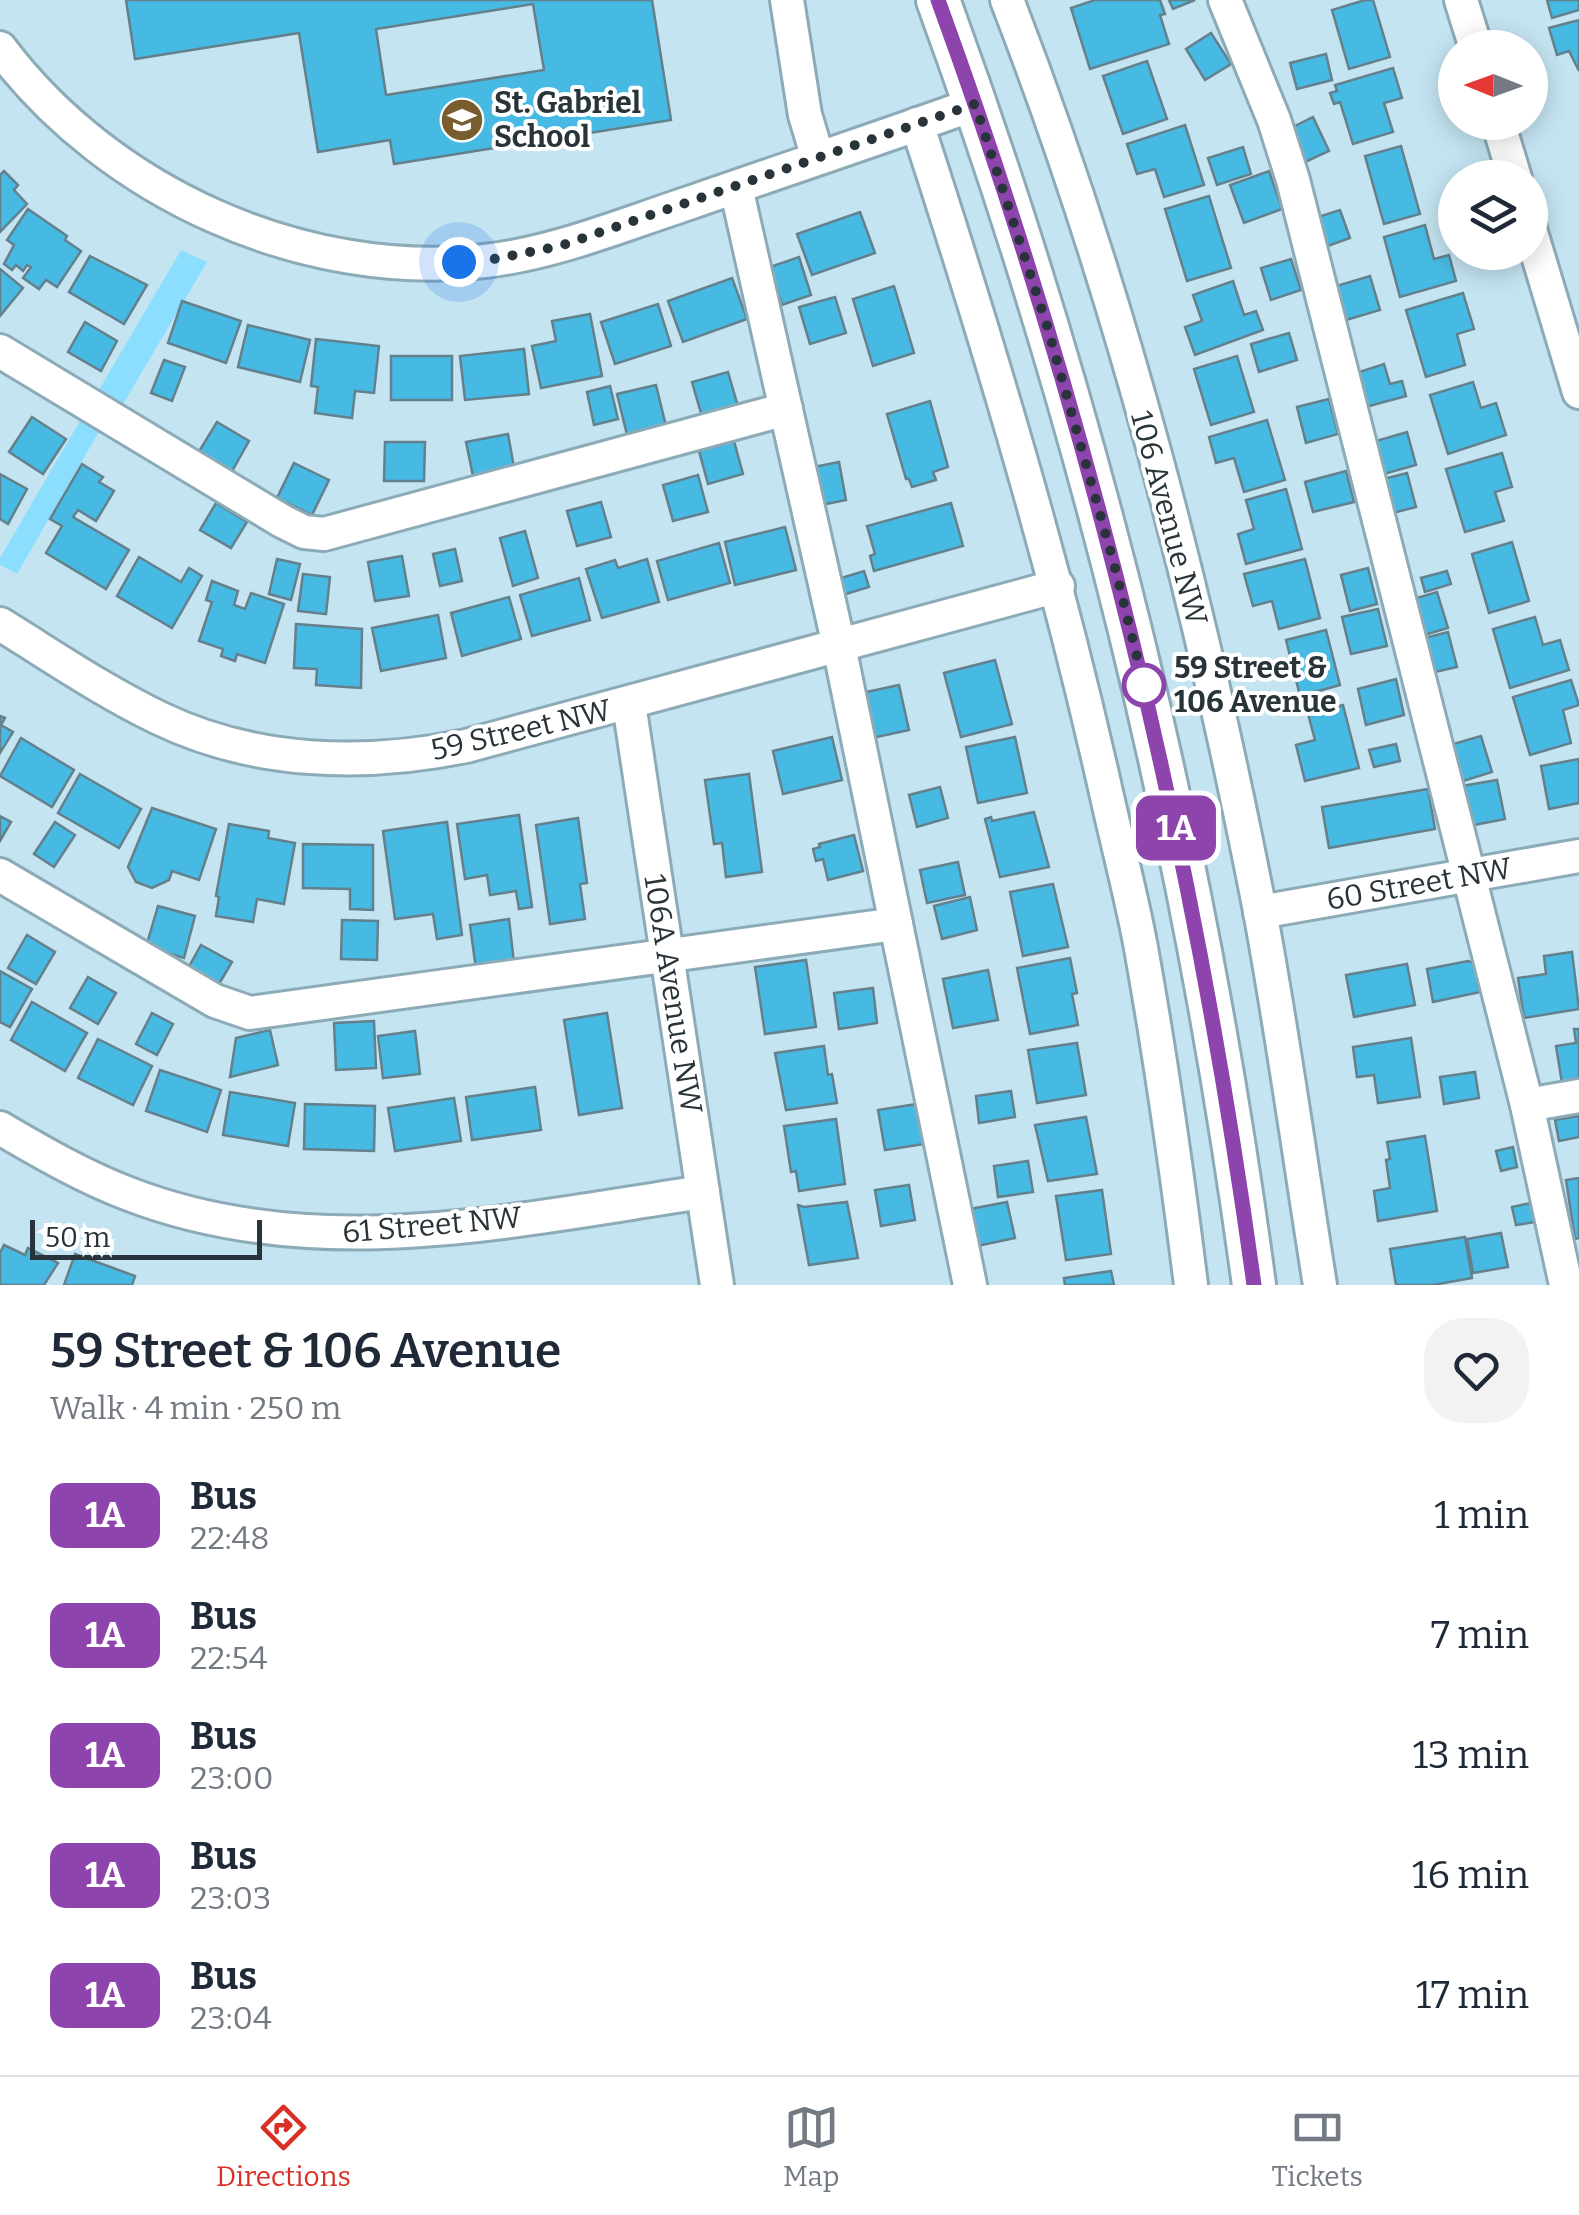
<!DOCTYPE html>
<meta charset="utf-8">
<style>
:root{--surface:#fff;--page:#f2f2f3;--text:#1f2937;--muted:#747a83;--line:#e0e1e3;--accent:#d93025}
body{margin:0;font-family:Bitter,serif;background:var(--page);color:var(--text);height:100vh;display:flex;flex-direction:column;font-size:38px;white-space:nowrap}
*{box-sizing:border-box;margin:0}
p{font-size:32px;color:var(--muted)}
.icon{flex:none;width:55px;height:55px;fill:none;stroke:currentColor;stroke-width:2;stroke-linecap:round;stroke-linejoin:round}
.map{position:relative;height:1285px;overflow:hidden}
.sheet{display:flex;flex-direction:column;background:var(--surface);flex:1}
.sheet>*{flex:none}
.badge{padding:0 20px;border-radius:15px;font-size:35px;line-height:65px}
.needle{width:65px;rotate:271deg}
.tools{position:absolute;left:1438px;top:30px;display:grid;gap:20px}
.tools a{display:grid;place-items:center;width:110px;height:110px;border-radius:50%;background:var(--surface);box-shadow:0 5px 25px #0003;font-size:50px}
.scale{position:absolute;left:30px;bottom:25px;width:232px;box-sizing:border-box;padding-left:10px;border:5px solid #283439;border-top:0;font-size:28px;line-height:35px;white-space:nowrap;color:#283439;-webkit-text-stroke:8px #fff;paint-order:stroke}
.you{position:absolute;width:50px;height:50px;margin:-25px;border:8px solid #fff;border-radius:50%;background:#1a73e8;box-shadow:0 0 0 15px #1a73e833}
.map>.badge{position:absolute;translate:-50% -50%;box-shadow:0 0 0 5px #fff}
.round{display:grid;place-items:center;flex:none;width:105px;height:105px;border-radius:40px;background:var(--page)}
.head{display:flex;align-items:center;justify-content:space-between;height:170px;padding:0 50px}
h1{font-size:48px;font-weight:600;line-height:75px}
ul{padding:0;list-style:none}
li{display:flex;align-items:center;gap:30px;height:120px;padding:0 50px}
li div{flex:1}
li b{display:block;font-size:38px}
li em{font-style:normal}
li .badge{min-width:110px;font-weight:700;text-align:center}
.menu{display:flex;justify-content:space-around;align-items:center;height:140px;border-top:2px solid var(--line);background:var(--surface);font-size:28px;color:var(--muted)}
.menu a{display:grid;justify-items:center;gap:5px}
.menu .active{color:var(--accent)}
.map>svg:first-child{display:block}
.green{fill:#8cdeff}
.building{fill:#47bae3;stroke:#63808c;stroke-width:2.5;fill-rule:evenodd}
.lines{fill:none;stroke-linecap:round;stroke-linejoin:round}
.minor-casing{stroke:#8dabb7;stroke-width:38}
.major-casing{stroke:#8dabb7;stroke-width:48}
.minor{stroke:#fff;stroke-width:32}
.major{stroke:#fff;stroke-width:42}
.line-casing{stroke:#fff;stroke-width:22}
.line{stroke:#8e44ad;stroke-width:15}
.walk{stroke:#283439;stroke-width:10;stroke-dasharray:0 18}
.stop-dot{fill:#fff;stroke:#8e44ad;stroke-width:5}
.labels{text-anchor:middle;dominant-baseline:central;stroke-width:8;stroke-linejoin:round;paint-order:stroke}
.poi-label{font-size:30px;font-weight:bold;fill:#283439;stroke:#fff;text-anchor:start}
.street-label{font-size:30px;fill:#283439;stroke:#fff}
.stop-label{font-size:30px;font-weight:bold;fill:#283439;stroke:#fff;text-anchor:start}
</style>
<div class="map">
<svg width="1579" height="1285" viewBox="0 0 1579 1285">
<rect width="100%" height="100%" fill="#c5e4f2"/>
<!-- green -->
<g class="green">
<polygon points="181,250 207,262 123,404 99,390"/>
<polygon points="84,414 102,426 17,574 0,565 0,558"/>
</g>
<!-- building -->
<g class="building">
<path d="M126 0H652L671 120 394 164 390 140 318 152 299 33 135 59ZM533 4 544 70 386 95 376 29Z"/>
<polygon points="1095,0 1160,0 1165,14 1160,15 1169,44 1090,69 1071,8"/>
<polygon points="1169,0 1195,0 1173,9"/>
<polygon points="1365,0 1373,0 1390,57 1349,69 1332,10"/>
<polygon points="1547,0 1579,0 1579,10 1552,18"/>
<polygon points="1579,20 1579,71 1569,51 1557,55 1549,28"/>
<polygon points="1211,33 1231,64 1205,80 1186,49"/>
<polygon points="1326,54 1332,80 1297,89 1290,63"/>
<polygon points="1147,61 1167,119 1123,134 1103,76"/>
<polygon points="1393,68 1402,98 1384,103 1393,132 1353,144 1340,102 1334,104 1330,93 1337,91 1335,85"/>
<polygon points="1313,117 1329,151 1305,162 1289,129"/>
<polygon points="1185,125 1204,185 1164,197 1155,169 1137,174 1127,144"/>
<polygon points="1401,146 1420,214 1384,224 1365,156"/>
<polygon points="1243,147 1251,174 1217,185 1208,158"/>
<polygon points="4,171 18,185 14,190 27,204 0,232 0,175"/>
<polygon points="1269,171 1282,209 1244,223 1230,185"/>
<polygon points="1209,196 1231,268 1187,281 1165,209"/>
<polygon points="28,209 67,236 65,240 81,251 57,287 46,280 39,289 23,278 31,267 27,265 23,271 16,265 12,270 4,264 14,245 7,240"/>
<polygon points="1340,210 1350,238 1328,246 1318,217"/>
<polygon points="860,212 875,253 812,275 797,234"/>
<polygon points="1425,225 1434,259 1449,255 1456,281 1400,297 1384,237"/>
<polygon points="90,256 147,285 124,324 69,292"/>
<polygon points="799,257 811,295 782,305 770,267"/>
<polygon points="1291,259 1301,290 1271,300 1261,268"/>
<polygon points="0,269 23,288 0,316"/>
<polygon points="1370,276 1380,310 1343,321 1333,287"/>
<polygon points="732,278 747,319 683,342 668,301"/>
<polygon points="1233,281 1244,315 1256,311 1263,330 1195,355 1185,327 1202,321 1193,295"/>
<polygon points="894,286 914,353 873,366 853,299"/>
<polygon points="1463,293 1474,329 1457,334 1465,365 1426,377 1406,310"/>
<polygon points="835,297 846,333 810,344 799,307"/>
<polygon points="182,301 241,321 226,363 168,343"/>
<polygon points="658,304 671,346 615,364 601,322"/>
<polygon points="590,314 602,376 541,388 532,346 556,341 552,321"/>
<polygon points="85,322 117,341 101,371 68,352"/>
<polygon points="248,325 310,340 300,382 238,367"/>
<polygon points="1289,333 1297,360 1259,372 1251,344"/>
<polygon points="316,339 379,346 374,393 355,391 352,418 315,413 318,387 311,386"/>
<polygon points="524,349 529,394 465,400 460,356"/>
<rect x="391" y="356" width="61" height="44"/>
<polygon points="1237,356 1254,412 1211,425 1194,369"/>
<polygon points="164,360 185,367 172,401 151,393"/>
<polygon points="1384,364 1390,384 1402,381 1406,396 1362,408 1353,374"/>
<polygon points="728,372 739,410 703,420 692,382"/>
<polygon points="1473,382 1481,408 1496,403 1506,435 1448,454 1430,395"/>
<polygon points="656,385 667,430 628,439 617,394"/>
<polygon points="610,386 618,419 594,425 587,392"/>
<polygon points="1329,399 1338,434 1306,443 1297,407"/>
<polygon points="930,401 948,467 933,472 936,480 912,487 909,479 906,479 887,414"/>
<polygon points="32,417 66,439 43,474 9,452"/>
<polygon points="1267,420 1285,480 1244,492 1234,458 1216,463 1209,437"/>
<polygon points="217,422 249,441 231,473 198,453"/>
<polygon points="1407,432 1416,465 1377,476 1369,443"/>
<polygon points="508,434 515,473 474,481 466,442"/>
<polygon points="734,441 743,474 708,484 699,451"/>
<polygon points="385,442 425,442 424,481 384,481"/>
<polygon points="1502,453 1512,487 1495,492 1504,521 1465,532 1446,469"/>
<polygon points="839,462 846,500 821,505 814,467"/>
<polygon points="294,463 329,480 312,515 277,498"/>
<polygon points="82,464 103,477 99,482 114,491 96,521 78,510 73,517 129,550 106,589 46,553 62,526 50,519"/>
<polygon points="1346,471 1354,502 1313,512 1305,482"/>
<polygon points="1407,473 1416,507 1389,514 1380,480"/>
<polygon points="0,474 27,489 8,524 0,519"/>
<polygon points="698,475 708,512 673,521 663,485"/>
<polygon points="1286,489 1302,549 1246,564 1238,534 1254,529 1246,500"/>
<polygon points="601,502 611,537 577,546 567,511"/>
<polygon points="216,503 247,522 231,548 200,530"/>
<polygon points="951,503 963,546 874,571 870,556 875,554 867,526"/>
<polygon points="785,527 796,570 735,585 725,542"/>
<polygon points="525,531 538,578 513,586 500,538"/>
<polygon points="1512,542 1529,601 1489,613 1472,554"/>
<polygon points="719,543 730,583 668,600 657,561"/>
<polygon points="455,549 462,581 440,586 433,554"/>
<polygon points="402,556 409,596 375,601 368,562"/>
<polygon points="139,557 181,582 189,568 202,576 172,628 117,596"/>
<polygon points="277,559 300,564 291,600 269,594"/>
<polygon points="647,559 659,602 602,618 586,569 615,560 618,568"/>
<polygon points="1305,559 1320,618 1279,629 1272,601 1253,606 1244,574"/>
<polygon points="1368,568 1377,604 1350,611 1341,575"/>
<polygon points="864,571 869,587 843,595 838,579"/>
<polygon points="1447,571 1451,584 1425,592 1421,578"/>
<polygon points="303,574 330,577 326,614 298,611"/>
<polygon points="579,578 590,620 532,636 520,595"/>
<polygon points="212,581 238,591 234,605 245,609 251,593 284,604 265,663 237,654 235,661 221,656 223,649 199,641 212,602 206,600"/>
<polygon points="1437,592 1448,628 1421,636 1410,600"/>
<polygon points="509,597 521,639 462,656 451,613"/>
<polygon points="1378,609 1387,646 1351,654 1342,617"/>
<polygon points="438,615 446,658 381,671 372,628"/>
<polygon points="1535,617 1543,645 1560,640 1569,670 1510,688 1493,629"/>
<polygon points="296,624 362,629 361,688 316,685 317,669 294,668"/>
<polygon points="1326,630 1340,685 1300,696 1286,640"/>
<polygon points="1448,632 1457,667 1430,673 1421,639"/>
<polygon points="995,660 1012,724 961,737 944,673"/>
<polygon points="1396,679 1404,715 1366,725 1358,689"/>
<polygon points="1571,680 1579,705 1563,710 1571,743 1530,755 1513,697"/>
<polygon points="899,685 909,730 872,738 862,693"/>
<polygon points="1343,705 1359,768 1305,781 1296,745 1315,740 1308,714"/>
<polygon points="0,716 5,718 1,725 13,732 0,753"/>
<polygon points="1481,736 1492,772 1457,783 1446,746"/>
<polygon points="832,737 842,780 783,794 773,751"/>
<polygon points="1015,737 1027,793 978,803 966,747"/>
<polygon points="21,738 74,770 52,807 0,776"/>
<polygon points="1396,744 1400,761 1374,767 1369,750"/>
<polygon points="1579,759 1579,803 1549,809 1541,766"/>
<polygon points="80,774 141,809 119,848 58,813"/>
<polygon points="749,774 762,872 726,877 722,843 714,844 705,780"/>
<polygon points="1497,780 1505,819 1469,826 1462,786"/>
<polygon points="940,787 948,818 917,827 909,795"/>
<polygon points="1428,789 1435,829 1329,848 1322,807"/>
<polygon points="152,808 216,829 199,880 172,871 169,880 152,888 136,882 128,867"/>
<polygon points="1034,812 1049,867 1000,877 985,819 991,817 992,821"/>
<polygon points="519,815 532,907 519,909 516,891 490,895 487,875 465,879 457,824"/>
<polygon points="0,816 11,822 0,841"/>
<polygon points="578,818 587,883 580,884 585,919 550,924 536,825"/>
<polygon points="55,822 75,835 54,867 34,854"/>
<polygon points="447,822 462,935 437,939 433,914 395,919 383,831"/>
<polygon points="229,824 269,831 268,838 295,843 284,904 257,899 253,922 216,916 219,897 216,896"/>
<polygon points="854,835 863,871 828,880 823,859 816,861 813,849 820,847 819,844"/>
<polygon points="303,844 373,845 373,910 350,909 350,889 303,888"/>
<polygon points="958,862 965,895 927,903 920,870"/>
<polygon points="1053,884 1068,947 1023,956 1010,892"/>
<polygon points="970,897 977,930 942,939 934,906"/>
<polygon points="158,906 195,916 184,958 146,947"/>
<polygon points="509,919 514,963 476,969 470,925"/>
<polygon points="342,920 378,921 377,960 341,959"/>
<polygon points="27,935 55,952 36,984 8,968"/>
<polygon points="201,945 232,962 216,989 186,972"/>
<polygon points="1572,952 1579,1009 1524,1018 1518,978 1546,974 1544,956"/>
<polygon points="1070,958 1077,993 1072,994 1078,1025 1030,1034 1017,968"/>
<polygon points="806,960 816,1027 765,1034 755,967"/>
<polygon points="1468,961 1473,963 1480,992 1433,1002 1427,969"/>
<polygon points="1407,964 1415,1005 1354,1017 1346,975"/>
<polygon points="988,970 998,1020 953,1028 943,979"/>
<polygon points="0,971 32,989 10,1027 0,1022"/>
<polygon points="88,977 116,993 98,1024 70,1008"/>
<polygon points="873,988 877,1023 839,1029 834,993"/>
<polygon points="32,1002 87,1033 65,1071 11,1040"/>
<polygon points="152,1013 173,1024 157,1055 136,1044"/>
<polygon points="607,1013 622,1108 579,1115 564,1020"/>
<polygon points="374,1021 376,1068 336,1070 334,1023"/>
<polygon points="1574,1029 1579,1029 1579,1080 1562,1083 1556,1046 1576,1043"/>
<polygon points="270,1030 278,1065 230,1077 236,1038"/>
<polygon points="415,1031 420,1074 383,1078 378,1036"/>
<polygon points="1411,1038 1420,1097 1378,1103 1374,1075 1357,1077 1353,1047"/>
<polygon points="98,1039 152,1066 133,1105 78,1078"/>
<polygon points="1077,1043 1086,1095 1037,1103 1028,1050"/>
<polygon points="824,1046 828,1075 832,1074 837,1103 786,1110 775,1053"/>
<polygon points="160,1070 221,1090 207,1132 146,1111"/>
<polygon points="1475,1072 1479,1098 1444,1104 1440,1077"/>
<polygon points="535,1087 541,1130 472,1140 466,1097"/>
<polygon points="1011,1091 1015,1117 979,1123 976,1096"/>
<polygon points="230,1092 295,1103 288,1146 223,1135"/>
<polygon points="454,1098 461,1141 395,1151 388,1108"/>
<polygon points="305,1104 375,1106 374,1151 304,1149"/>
<polygon points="917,1104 924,1144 885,1150 878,1110"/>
<polygon points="1579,1116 1579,1137 1559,1141 1555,1120"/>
<polygon points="1086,1117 1097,1174 1048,1181 1035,1125"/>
<polygon points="836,1119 845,1184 799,1191 796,1171 791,1172 784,1126"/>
<polygon points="1425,1136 1437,1211 1378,1221 1374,1191 1390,1188 1386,1160 1390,1159 1387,1142"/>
<polygon points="1513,1147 1517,1167 1501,1171 1496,1151"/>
<polygon points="1028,1161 1033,1192 998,1197 994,1166"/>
<polygon points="1579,1178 1579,1238 1575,1239 1566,1180"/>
<polygon points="909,1185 915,1220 881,1226 875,1190"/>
<polygon points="1102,1190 1111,1254 1066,1260 1056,1196"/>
<polygon points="847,1202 858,1258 809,1265 798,1205 804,1207"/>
<polygon points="1007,1202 1015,1238 977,1246 970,1209"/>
<polygon points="1531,1203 1535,1222 1516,1225 1512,1207"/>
<polygon points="1501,1233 1508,1267 1473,1273 1467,1239"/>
<polygon points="1465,1237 1472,1278 1433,1285 1396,1285 1390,1249"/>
<polygon points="4,1245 25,1255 28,1248 58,1263 44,1285 0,1285 0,1253"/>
<polygon points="75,1254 135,1276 132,1285 64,1285"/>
<polygon points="1111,1271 1114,1285 1065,1285 1064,1278"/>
</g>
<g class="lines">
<!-- minor casing -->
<g class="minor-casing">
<g id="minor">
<polyline points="787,0 805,115 818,158"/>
<path d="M1007 0C1121 294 1200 602 1260 911 1283 1035 1300 1160 1320 1285"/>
<polyline points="1225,0 1274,120 1293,180 1527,1105 1566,1285"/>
<polyline points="1461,0 1476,48"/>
<path d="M0 48C109 193 303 281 485 261 555 253 622 225 689 203 784 170 880 138 975 104"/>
<polyline points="1498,122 1515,178"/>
<path d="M917 124C990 348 1057 571 1108 801 1119 850 1132 899 1141 948 1161 1060 1177 1172 1191 1285"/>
<polyline points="736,187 839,646 970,1285"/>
<polyline points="1530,229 1579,392"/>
<polyline points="0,351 282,521 304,532 324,534 786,409"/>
<path d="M0 624C52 656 103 691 159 718 254 764 364 767 466 746L1058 586"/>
<polyline points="629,704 717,1285"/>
<polyline points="0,875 215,1001 250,1013 896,924"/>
<polyline points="1260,912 1579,856"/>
<polyline points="1527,1105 1579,1096"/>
<path d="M0 1128C41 1152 84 1177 129 1194 316 1266 513 1220 703 1192"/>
</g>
</g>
<!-- major casing -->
<g class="major-casing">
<path id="major" d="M938 0C1090 416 1195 847 1254 1285"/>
</g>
<!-- minor -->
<use href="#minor" class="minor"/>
<!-- major -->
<use href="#major" class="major"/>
</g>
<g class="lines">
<!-- line casing -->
<g class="line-casing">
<path id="line" d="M938 0C1090 416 1194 846 1254 1285"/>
</g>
<!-- line -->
<use href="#line" class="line"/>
<!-- walk -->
<polyline class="walk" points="459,262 484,261 560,246 975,104 1048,329 1114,564 1144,685"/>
</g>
<!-- icons -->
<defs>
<g id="school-disc" transform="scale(2.25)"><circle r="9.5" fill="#785e2f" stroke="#fff"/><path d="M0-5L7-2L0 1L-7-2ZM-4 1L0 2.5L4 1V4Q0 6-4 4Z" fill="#fff"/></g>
</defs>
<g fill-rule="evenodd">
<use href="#school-disc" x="462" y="120"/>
</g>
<!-- markers -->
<circle class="stop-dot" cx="1144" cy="685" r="20"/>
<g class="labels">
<!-- poi labels -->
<g class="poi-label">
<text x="494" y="103">St. Gabriel<tspan x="494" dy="34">School</tspan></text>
</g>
<!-- street labels -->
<g class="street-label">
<text transform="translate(1169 518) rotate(75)">106 Avenue NW</text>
<text transform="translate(521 730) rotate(-13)">59 Street NW</text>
<text transform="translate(1419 884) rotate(-10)">60 Street NW</text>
<text transform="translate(673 994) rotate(81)">106A Avenue NW</text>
<text transform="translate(432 1225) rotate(-5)">61 Street NW</text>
</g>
<!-- stop labels -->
<g class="stop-label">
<text x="1174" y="668">59 Street &amp;<tspan x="1174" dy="34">106 Avenue</tspan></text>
</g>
</g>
</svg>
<div class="tools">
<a><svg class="needle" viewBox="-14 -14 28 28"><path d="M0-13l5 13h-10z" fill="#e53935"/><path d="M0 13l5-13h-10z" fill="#747a83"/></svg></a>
<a><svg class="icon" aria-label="layers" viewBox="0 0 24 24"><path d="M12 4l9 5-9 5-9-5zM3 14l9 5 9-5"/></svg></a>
</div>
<div class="scale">50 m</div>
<div class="you" style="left:459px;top:262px"></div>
<b class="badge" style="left:1176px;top:828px;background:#8e44ad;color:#fff">1A</b>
</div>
<section class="sheet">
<div class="head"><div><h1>59 Street &amp; 106 Avenue</h1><p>Walk · 4 min · 250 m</p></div><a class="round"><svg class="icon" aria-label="heart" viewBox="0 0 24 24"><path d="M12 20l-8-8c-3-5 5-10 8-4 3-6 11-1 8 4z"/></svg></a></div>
<ul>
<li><span class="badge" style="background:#8e44ad;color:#fff">1A</span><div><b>Bus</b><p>22:48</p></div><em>1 min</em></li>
<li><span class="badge" style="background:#8e44ad;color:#fff">1A</span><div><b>Bus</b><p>22:54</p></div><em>7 min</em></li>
<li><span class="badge" style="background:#8e44ad;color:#fff">1A</span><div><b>Bus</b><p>23:00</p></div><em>13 min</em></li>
<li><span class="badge" style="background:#8e44ad;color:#fff">1A</span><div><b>Bus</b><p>23:03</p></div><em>16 min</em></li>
<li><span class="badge" style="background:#8e44ad;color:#fff">1A</span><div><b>Bus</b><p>23:04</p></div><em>17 min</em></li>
</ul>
</section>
<nav class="menu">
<a class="active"><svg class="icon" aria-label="directions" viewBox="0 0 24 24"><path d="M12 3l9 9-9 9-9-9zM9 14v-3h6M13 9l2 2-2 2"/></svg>Directions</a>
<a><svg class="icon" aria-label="map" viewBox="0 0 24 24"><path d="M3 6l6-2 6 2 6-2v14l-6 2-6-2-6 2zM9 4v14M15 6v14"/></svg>Map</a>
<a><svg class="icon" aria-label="tickets" viewBox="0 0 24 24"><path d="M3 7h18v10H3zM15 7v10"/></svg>Tickets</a>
</nav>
